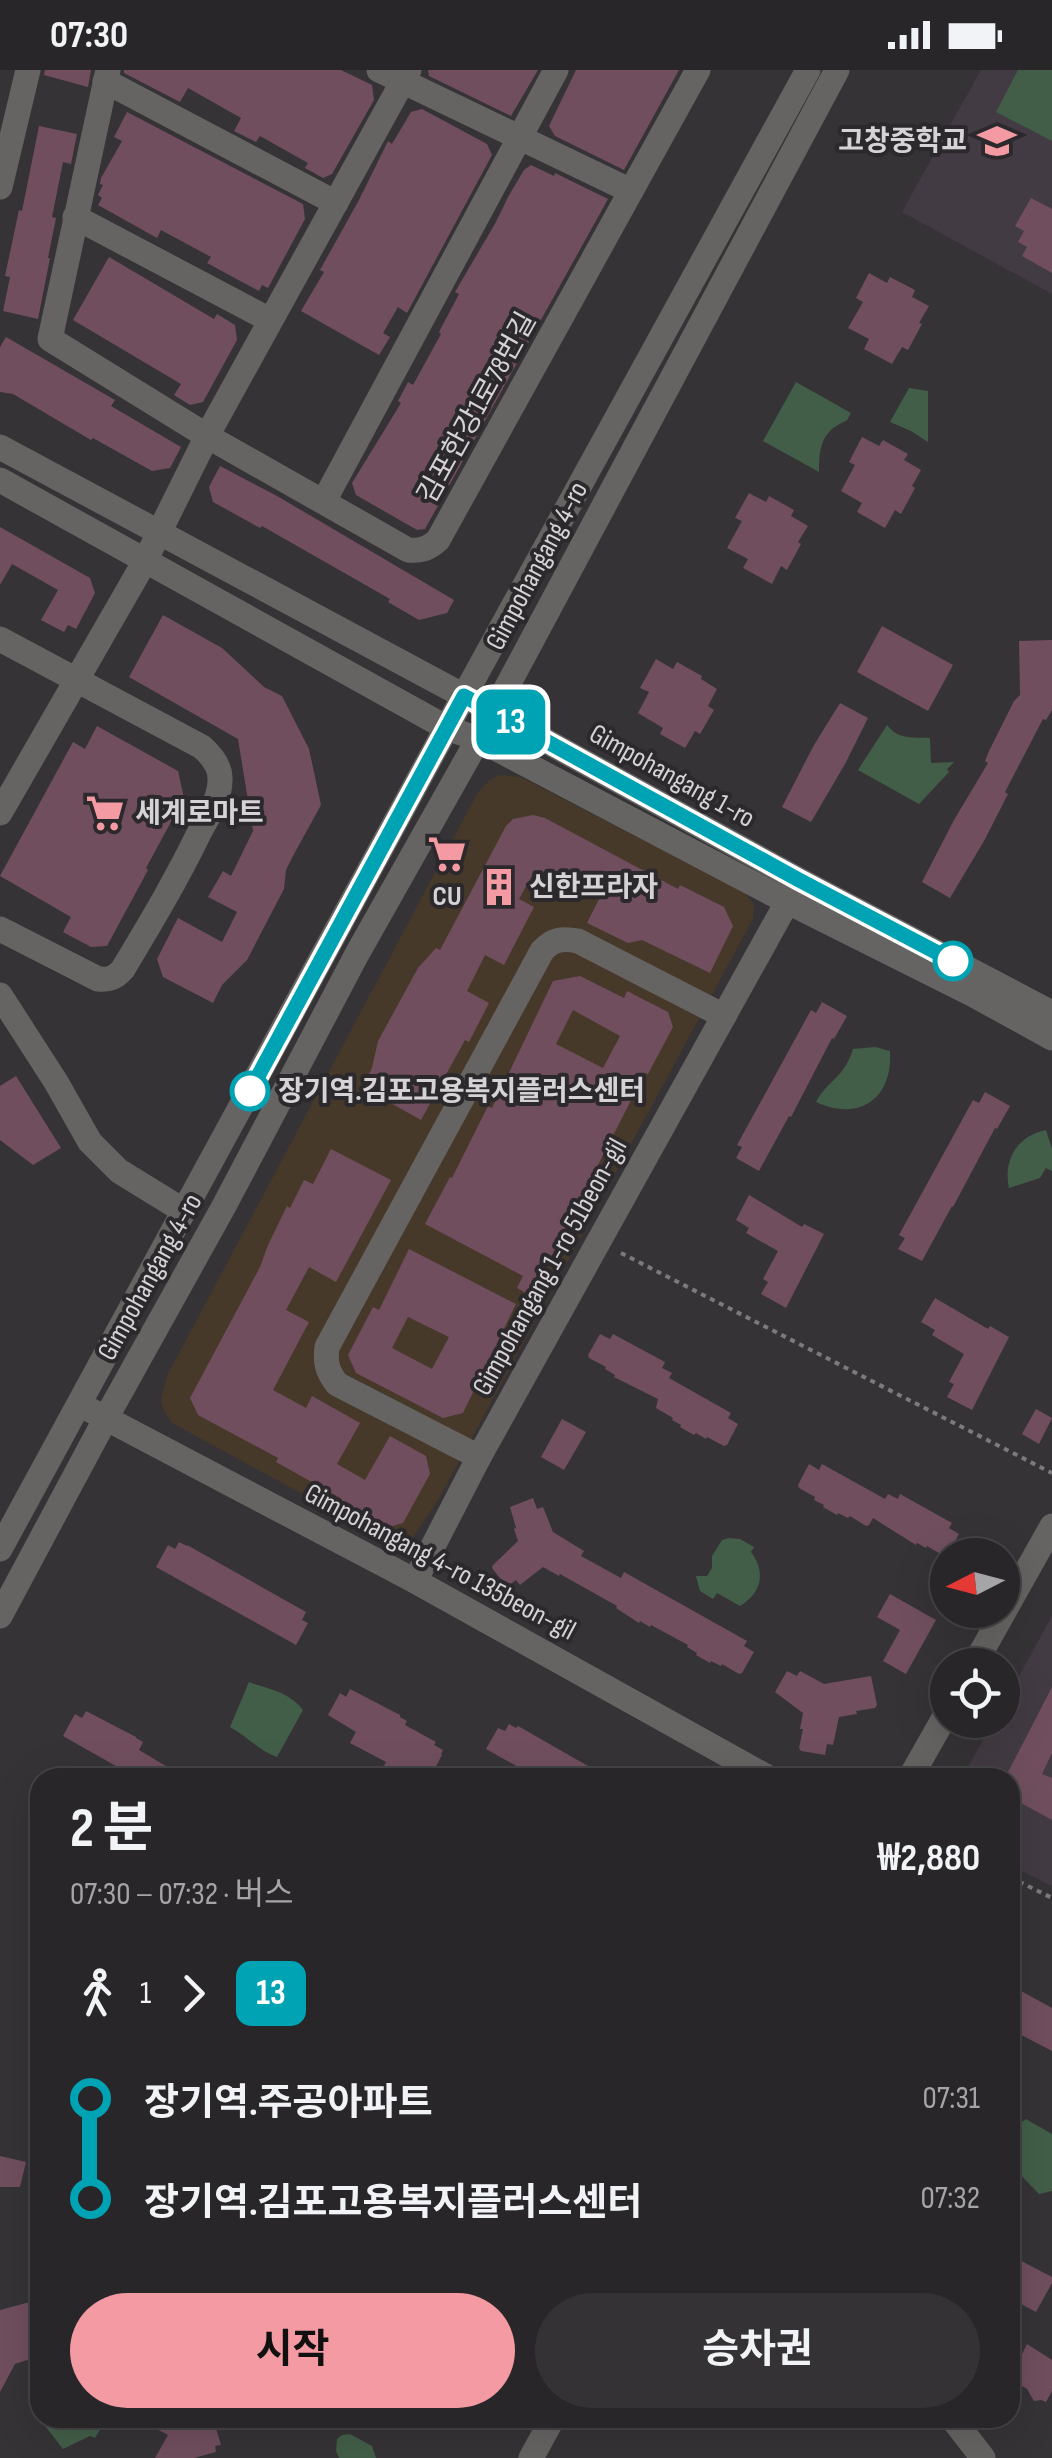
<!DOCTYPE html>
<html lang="ko">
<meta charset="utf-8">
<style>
:root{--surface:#282628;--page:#343234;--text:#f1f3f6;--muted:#a5a5a8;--line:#444345;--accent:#f49aa2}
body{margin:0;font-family:"Sofia Sans Condensed","Noto Sans KR",sans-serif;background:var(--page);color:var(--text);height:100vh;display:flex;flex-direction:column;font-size:38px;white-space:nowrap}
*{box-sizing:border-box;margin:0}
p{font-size:32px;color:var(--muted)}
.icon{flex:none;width:55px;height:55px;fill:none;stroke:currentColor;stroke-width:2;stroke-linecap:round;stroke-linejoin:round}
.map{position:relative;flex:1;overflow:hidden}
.sheet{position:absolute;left:30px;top:1698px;width:990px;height:660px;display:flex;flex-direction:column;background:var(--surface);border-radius:30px;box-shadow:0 10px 40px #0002,0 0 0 2px var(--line)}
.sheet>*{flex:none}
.badge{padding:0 20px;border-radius:15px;font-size:35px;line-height:65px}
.needle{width:65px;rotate:264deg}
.controls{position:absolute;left:930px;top:1468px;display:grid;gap:20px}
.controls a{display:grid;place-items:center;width:90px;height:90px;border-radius:50%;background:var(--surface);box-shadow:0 10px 40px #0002,0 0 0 2px var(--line);font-size:50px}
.map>.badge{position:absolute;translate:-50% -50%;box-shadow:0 0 0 5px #fff}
.legs{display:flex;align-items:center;gap:15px;height:110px;padding:0 40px;font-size:32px}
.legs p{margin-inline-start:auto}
.headline{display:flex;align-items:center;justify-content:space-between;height:170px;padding:0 40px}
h1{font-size:55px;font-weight:700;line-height:75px}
.primary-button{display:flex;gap:20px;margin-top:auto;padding:20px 40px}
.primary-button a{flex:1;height:115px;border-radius:60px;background:var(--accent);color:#111;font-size:40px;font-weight:700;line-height:115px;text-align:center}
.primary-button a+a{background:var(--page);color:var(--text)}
ul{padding:0 40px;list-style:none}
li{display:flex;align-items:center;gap:35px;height:100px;font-size:38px}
li i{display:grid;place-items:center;width:15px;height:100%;margin:0 12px;background:currentColor}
li i::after{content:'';width:25px;height:25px;margin:-12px;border:8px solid;border-radius:50%;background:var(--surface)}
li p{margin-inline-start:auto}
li:first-child i{background:linear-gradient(#0000 50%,currentColor 0)}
li:last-child i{background:linear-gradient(currentColor 50%,#0000 0)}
.status{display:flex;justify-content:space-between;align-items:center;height:70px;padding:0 50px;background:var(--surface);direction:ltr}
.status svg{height:28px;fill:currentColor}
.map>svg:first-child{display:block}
.commercial{fill:#46392a}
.built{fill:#433b43}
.green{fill:#425e48}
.building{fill:#704e5e;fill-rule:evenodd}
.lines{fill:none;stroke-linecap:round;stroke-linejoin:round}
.path{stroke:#7d7a7d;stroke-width:4;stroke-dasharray:5 5;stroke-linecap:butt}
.minor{stroke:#666463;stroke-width:25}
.line-1-casing{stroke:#fff;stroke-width:22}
.line-1{stroke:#00a3b4;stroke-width:15}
.stop-1-dot{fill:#fff;stroke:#00a3b4;stroke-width:5}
.labels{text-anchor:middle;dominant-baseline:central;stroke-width:8;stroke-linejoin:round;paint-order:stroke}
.poi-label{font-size:28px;font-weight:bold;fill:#d5d3d5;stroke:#2c292c;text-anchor:start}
.street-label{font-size:28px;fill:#d5d3d5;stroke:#2c292c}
.stop-label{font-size:28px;font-weight:bold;fill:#d5d3d5;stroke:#2c292c;text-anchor:start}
</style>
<div class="status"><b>07:30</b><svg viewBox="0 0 49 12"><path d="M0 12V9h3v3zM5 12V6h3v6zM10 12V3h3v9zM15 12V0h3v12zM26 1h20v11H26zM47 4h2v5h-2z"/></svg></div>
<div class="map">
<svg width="1052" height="2388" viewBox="0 0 1052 2388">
<rect width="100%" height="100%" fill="#363336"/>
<!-- commercial -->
<polygon class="commercial" points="500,705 520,707 730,814 746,824 754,835 753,849 438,1430 412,1469 403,1472 391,1472 172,1353 164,1341 161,1331 163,1320 168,1304 478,722 490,710"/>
<!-- built -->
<g class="built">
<polygon points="981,0 1052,0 1052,224 902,142"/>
<polygon points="1052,1546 1052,1816 1010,1795 1010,1708 962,1708 994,1650 1002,1650 1003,1635"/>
</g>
<!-- green -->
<g class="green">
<polygon points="1018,0 1052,0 1052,71 996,42"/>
<path d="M796 312 851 343C844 355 850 348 838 355 820 365 819 383 819 402L763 371Z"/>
<polygon points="909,318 928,321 928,372 911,361 890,352"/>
<path d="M887 655C898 670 913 667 930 668L931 693 954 692 947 699 949 702 919 734 858 700Z"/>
<path d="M875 977 890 981C893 1029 859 1052 816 1032 828 1010 844 1008 853 979Z"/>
<path d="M1046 1060 1052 1079V1101L1046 1098 1040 1108 1009 1118C1003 1090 1017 1066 1046 1060Z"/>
<path d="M729 1468 740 1469 754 1477 751 1482C766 1502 762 1523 740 1536L717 1523 713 1529 700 1521 696 1506H707L712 1498V1486L722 1470Z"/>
<path d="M249 1612C270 1620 288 1621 303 1640L277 1687C259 1681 247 1666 230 1657Z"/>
<polygon points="1026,2049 1052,2064 1052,2121 1039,2124 1010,2094 1010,2054 1018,2055"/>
<polygon points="40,2323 40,2348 107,2348 95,2368 90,2366 63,2379 32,2339"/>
<polygon points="350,2364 372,2376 376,2388 339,2388 336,2381 337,2369 342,2365"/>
</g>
<!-- building -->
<g class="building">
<polygon points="45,0 91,0 88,17 44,5"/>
<polygon points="124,0 341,0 372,15 374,30 332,104 323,108 305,98 308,93 260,66 256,72 234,61 241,48 188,18 180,32 124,3"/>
<polygon points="428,0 538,0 511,46 429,6"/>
<polygon points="576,0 679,0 624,100 555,66 549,56"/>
<polygon points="422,39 487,74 492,85 407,243 398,237 383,263 390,267 379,285 301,241 324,202 320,200 359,130 388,71 392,74 411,42"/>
<polygon points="127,42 303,134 305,149 268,218 262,215 259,221 207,193 211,187 161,160 157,168 98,135 102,128 98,125 103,115 100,114 101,108 122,71 114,67"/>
<polygon points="39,56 77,64 71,94 63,92 52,147 56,148 48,188 50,188 38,249 3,241 10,207 5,206 19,140 22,141"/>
<polygon points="531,95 554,106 555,103 608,129 425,459 417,460 356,425 352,413 401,333 398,331 408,312 413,315 441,264 439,262 459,224 455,222 496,152 508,127 524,100"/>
<polygon points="1031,128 1052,139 1052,203 1022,186 1027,177 1018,172 1024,161 1015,156"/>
<polygon points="109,187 214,249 217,244 235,255 237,270 203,332 190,335 174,325 181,314 73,250"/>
<polygon points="869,203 887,213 890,207 915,220 912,227 929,236 919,253 922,254 908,280 902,277 892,294 864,279 869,269 848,258 863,232 856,228"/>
<polygon points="6,267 115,330 111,336 181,377 170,398 152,401 93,368 91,370 13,324 0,322 0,277"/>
<polygon points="862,367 879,376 883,370 908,384 904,390 921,400 912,416 915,418 901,444 895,440 885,458 857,442 862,433 841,421 855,395 849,392"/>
<polygon points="220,396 277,426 454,530 447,543 419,550 388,532 390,529 262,456 260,458 213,432 209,417"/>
<polygon points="749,423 766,432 769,426 794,440 791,446 808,456 798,472 801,474 787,500 781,496 772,514 743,498 748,489 727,478 742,451 735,448"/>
<polygon points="0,457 90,508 95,523 76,559 68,555 64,562 41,550 58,520 12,494 0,515"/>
<polygon points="163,545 222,578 264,617 282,626 309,679 321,735 293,786 286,800 284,819 247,890 222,915 213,933 163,907 157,889 178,848 222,872 237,842 208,827 223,801 231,806 253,761 238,669 129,607"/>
<polygon points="882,556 953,595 928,641 857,602"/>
<polygon points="1052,570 1052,640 1046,650 1043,649 1005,722 1008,724 984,771 950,828 922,812 954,750 988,693 985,691 989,681 1014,631 1020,625 1019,571"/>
<polygon points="656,589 673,599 677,592 702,606 701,609 717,619 708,636 714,640 700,664 695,661 685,678 660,664 663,658 638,643 649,622 640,618"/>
<polygon points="840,633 868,648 845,694 811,752 782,737 814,675"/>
<polygon points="97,656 178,701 184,728 146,798 148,800 107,876 91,877 63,862 71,847 0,806 73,672 85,679"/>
<polygon points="533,745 545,748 678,819 680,815 724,837 733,856 710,903 642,870 628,873 587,853 599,829 562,810 560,814 535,800 519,829 534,837 504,895 485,885 467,921 489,933 469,972 465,970 421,1050 362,1017 372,998 378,971 418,898 436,878 440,880 506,756 513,749"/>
<path d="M580 906 624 928 627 921 668 942 673 957 648 1004 645 1003 531 1226 517 1218 523 1206 425 1154 450 1107 452 1108 488 1036 492 1038 553 911ZM573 940 620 966 603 998 556 974Z"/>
<polygon points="822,932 847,946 834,969 832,968 791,1047 789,1046 759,1101 736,1088 742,1077 737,1075 811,940 816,943"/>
<polygon points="16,1006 61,1078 33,1095 0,1070 0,1016"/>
<polygon points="985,1022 1010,1036 997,1059 995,1058 953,1137 952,1136 922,1191 898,1179 905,1168 899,1165 973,1030 979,1033"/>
<polygon points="331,1079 391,1110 336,1212 309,1197 286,1240 309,1252 273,1320 306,1338 312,1326 360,1353 337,1394 365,1410 390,1366 426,1386 430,1404 403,1453 386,1458 340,1432 342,1429 276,1392 278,1388 198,1345 190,1328 260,1197 268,1175 287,1136 290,1138 304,1110 313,1114"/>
<polygon points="749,1125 802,1157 804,1154 824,1164 786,1238 761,1224 768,1212 763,1209 778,1181 746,1163 749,1158 736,1150"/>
<path d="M409 1179 516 1234 463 1343 443 1348 356 1303 348 1285 373 1237 379 1240ZM408 1247 449 1267 432 1299 392 1278Z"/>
<polygon points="935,1228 988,1259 990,1256 1009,1267 972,1340 947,1327 954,1314 949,1312 964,1284 932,1265 935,1260 921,1252"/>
<polygon points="600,1264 610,1269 613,1264 665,1292 662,1298 672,1303 669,1308 731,1343 728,1348 738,1354 727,1375 724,1376 707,1367 706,1369 696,1363 694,1365 680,1357 681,1355 672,1350 673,1348 656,1338 658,1329 614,1307 615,1305 605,1299 606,1297 589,1288 588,1285"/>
<polygon points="1036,1339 1052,1348 1039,1374 1022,1364"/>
<polygon points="562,1349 586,1362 564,1400 541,1387"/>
<polygon points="809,1394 819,1400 822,1394 885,1429 888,1424 898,1429 900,1424 952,1453 949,1458 959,1464 947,1485 944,1486 927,1476 926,1478 917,1473 916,1475 873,1448 869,1455 866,1456 850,1446 848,1448 838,1443 837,1445 823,1437 824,1435 814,1430 815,1427 799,1418 798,1415"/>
<polygon points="533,1428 537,1439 543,1437 553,1462 584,1481 581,1486 621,1508 624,1502 747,1571 744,1576 754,1582 742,1603 739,1604 722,1594 721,1596 711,1591 710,1593 696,1585 697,1583 687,1577 688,1575 651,1555 650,1557 640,1551 639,1553 616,1538 617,1536 560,1504 559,1506 543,1497 520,1515 516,1510 507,1517 492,1498 493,1495 518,1471 514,1459 516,1458 510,1437"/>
<polygon points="179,1472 187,1476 187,1475 306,1542 302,1550 308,1553 296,1575 156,1497 168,1475 175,1479"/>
<polygon points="890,1524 936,1550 906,1604 883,1591 900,1560 877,1547"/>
<polygon points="787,1601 797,1606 800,1601 824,1614 871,1606 877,1635 875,1638 856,1641 857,1644 839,1647 833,1675 827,1674 825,1685 801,1681 799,1678 803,1659 800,1659 803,1643 775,1622"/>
<polygon points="1052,1617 1052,1683 1042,1704 1052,1708 1052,1750 1010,1727 1010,1708 1005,1708"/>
<polygon points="350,1619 400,1645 400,1647 407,1651 405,1655 436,1672 434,1675 443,1680 441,1684 442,1685 430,1708 394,1708 396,1702 384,1696 386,1692 350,1673 356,1662 328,1645 340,1623 346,1627"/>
<polygon points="86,1641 136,1667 136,1668 143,1672 139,1680 186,1708 137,1708 63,1666 75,1644 82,1648"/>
<polygon points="509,1654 516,1658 518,1656 609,1708 545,1708 534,1702 527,1702 486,1679 498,1658 505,1661"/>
<polygon points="1010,1915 1052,1938 1052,1981 1010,1959"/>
<polygon points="0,2086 26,2092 20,2117 0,2117"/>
<polygon points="1010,2185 1052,2207 1052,2213 1036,2242 1010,2228"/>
<polygon points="34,2231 38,2245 35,2246 40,2263 40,2286 15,2294 0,2322 0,2240"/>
<polygon points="1027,2274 1052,2290 1052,2321 1046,2332 1041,2330 1034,2331 1027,2319 1010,2309"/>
<polygon points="136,2348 213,2348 221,2375 215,2376 216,2382 194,2388 155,2388 168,2365"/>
</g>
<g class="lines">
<!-- path -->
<g class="path">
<polyline points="621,1183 1052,1403"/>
<polyline points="1010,1807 1052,1828"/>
</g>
<!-- minor -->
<g class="minor">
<path d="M108 0 50 269 207 366 408 480C421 481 428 479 438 470L631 121 379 0"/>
<polyline points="105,11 336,133"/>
<polyline points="0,117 28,0"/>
<polyline points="631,121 698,0"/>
<polyline points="75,147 270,250"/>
<polyline points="0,377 464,626 799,810 1052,943"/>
<polyline points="0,410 447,658 478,669 788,832 972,924 1052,968"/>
<polyline points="324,431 556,0"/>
<path d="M0 569 202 677C212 686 221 697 220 710 220 729 208 746 200 761 177 809 150 854 123 899 115 908 110 910 98 909L0 859"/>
<polyline points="0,743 145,491 207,366 409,0"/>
<polyline points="0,925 56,1012 90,1072 119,1101 184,1141"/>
<polyline points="92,1341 415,1511 769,1708"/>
<path d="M479 1387 337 1314C327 1301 325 1293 327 1277L542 881C553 869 562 868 578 871L724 946"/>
<polyline points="0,1479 464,626 808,0"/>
<polyline points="415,1511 479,1387 795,818"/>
<polyline points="0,1546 106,1348 224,1136 357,884 493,643 837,0"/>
<polyline points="974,1595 1052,1456"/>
<polyline points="910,1708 948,1641"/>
<polyline points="952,2348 983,2388"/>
<polyline points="531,2388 553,2348"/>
</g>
</g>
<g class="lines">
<!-- line-1 casing -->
<g class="line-1-casing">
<polyline id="line-1" points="250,1021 464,626 799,810 953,891"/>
</g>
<!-- line-1 -->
<use href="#line-1" class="line-1"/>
</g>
<!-- icons -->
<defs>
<g id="school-bare" transform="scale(3)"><path d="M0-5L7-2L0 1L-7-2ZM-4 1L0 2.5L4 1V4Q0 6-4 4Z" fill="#f49aa2" stroke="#2c292c" stroke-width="2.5" paint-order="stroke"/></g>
<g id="supermarket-bare" transform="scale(3)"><path d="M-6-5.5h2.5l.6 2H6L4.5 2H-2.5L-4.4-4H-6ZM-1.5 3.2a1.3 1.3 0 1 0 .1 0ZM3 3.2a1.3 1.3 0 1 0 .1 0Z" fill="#f49aa2" stroke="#2c292c" stroke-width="2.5" paint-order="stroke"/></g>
<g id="building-bare" transform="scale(3)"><path d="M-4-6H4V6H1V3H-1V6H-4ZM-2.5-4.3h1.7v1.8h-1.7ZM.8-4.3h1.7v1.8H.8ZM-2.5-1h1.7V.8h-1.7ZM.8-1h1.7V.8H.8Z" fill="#f49aa2" stroke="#2c292c" stroke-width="2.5" paint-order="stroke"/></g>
</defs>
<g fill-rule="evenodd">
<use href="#school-bare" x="997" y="71"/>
<use href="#supermarket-bare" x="105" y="743"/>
<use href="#supermarket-bare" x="447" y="784"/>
<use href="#building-bare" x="499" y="817"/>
</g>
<!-- markers -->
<g class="stop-1-dot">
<circle cx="953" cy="891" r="18"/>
<circle cx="250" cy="1021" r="18"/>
</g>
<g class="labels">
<!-- poi labels -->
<g class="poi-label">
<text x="967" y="71" text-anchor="end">고창중학교</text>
<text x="135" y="743">세계로마트</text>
<text x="529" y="817">신한프라자</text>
<text x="447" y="826" text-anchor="middle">CU</text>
</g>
<!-- street labels -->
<g class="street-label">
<text transform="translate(477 338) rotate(-61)">김포한강1로78번길</text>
<text transform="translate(537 496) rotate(-62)">Gimpohangang 4-ro</text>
<text transform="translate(672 706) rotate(29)">Gimpohangang 1-ro</text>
<text transform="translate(550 1197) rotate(-61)">Gimpohangang 1-ro 51beon-gil</text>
<text transform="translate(150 1207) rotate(-61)">Gimpohangang 4-ro</text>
<text transform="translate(440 1492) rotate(28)">Gimpohangang 4-ro 135beon-gil</text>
</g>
<!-- stop labels -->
<g class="stop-label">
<text x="278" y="1021">장기역.김포고용복지플러스센터</text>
</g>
</g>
</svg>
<div class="controls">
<a><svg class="needle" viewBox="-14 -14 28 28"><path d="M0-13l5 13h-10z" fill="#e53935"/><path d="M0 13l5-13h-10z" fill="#a5a5a8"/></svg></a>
<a><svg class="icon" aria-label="locate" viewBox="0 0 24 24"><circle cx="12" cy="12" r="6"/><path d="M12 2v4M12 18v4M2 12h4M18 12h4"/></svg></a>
</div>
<b class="badge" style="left:511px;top:652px;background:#00a3b4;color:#fff">13</b>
<section class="sheet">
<div class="headline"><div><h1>2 분</h1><p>07:30 – 07:32 · 버스</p></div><b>₩2,880</b></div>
<div class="legs"><svg class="icon" aria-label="walk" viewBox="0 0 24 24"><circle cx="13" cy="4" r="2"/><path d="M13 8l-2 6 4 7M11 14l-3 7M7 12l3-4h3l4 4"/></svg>1<svg class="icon" aria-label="forward" viewBox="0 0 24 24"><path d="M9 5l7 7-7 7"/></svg><b class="badge" style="background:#00a3b4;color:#fff">13</b></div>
<ul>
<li><i style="color:#00a3b4"></i><b>장기역.주공아파트</b><p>07:31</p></li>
<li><i style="color:#00a3b4"></i><b>장기역.김포고용복지플러스센터</b><p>07:32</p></li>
</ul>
<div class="primary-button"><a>시작</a><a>승차권</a></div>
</section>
</div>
